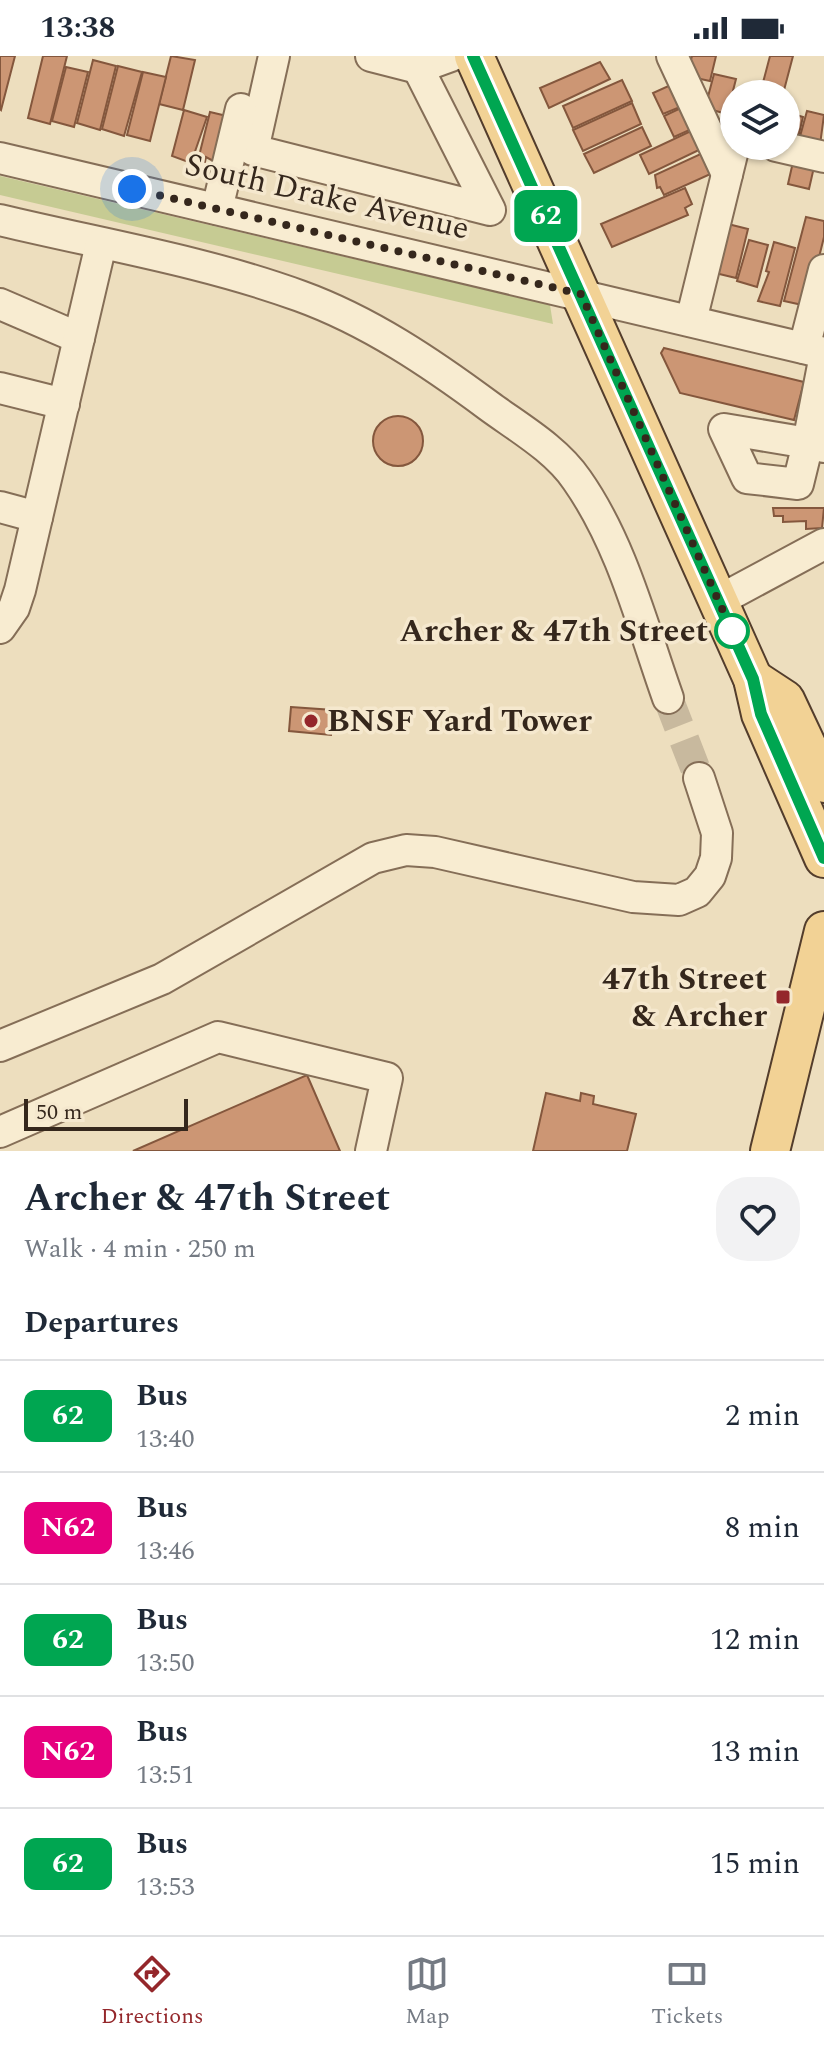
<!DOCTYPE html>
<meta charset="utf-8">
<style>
:root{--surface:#fff;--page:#f2f2f3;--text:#1f2937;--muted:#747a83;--line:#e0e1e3;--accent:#94272b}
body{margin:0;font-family:Spectral,serif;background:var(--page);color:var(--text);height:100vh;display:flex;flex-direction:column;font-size:30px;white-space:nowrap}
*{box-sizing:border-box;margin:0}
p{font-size:26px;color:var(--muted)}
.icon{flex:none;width:44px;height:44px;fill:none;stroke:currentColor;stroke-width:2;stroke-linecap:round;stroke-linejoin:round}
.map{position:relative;height:1095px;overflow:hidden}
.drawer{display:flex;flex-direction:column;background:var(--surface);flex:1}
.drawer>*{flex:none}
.badge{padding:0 16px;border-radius:12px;font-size:28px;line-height:52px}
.fabs{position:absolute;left:720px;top:24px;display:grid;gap:16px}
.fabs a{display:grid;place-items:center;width:80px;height:80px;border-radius:50%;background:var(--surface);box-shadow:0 2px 6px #0004;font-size:40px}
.scale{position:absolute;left:24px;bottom:20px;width:164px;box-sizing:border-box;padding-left:8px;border:4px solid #35271c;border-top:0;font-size:22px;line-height:28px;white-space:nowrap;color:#35271c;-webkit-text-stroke:6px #f5e8ce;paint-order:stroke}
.you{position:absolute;width:40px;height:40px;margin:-20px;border:6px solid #fff;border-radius:50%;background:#1a73e8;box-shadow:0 0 0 12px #1a73e833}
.map>.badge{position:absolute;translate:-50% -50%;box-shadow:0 0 0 4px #fff}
h2{padding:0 24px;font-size:30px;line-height:72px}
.round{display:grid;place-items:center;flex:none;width:84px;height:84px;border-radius:32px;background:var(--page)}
.headline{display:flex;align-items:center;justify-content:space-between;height:136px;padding:0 24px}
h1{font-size:38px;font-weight:700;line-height:60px}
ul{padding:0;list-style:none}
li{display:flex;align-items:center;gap:24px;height:112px;padding:0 24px;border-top:2px solid var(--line)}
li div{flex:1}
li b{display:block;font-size:30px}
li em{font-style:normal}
li .badge{min-width:88px;font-weight:700;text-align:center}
.status{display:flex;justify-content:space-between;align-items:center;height:56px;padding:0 40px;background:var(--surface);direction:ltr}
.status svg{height:22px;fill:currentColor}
.tab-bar{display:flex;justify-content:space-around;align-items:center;height:112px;border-top:2px solid var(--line);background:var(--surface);font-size:22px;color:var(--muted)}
.tab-bar a{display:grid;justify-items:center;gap:4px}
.tab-bar .current{color:var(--accent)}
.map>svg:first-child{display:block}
.green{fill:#c6cb93}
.building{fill:#cc9674;stroke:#84573d;stroke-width:2}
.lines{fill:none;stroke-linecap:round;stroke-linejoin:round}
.minor-tunnel{stroke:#c8b99e;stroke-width:30;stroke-dasharray:30 15;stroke-linecap:butt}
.minor-casing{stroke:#856e57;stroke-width:34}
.major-casing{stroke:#533d2c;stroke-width:42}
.minor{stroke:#f8ecd1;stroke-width:30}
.major{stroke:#f2d295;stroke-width:38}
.line-casing{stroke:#fff;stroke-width:18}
.line{stroke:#00a651;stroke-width:12}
.walk{stroke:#35271c;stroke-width:8;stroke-dasharray:0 14.4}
.stop-dot{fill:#fff;stroke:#00a651;stroke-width:4}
.poi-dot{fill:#94272b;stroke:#f5e8ce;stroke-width:3}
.labels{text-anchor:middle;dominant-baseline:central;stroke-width:7;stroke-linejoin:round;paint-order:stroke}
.street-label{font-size:32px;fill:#35271c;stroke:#f5e8ce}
.stop-label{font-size:32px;font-weight:bold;fill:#35271c;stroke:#f5e8ce;text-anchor:end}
.poi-label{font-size:32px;font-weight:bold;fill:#35271c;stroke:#f5e8ce;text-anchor:start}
</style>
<div class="status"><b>13:38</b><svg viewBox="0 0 49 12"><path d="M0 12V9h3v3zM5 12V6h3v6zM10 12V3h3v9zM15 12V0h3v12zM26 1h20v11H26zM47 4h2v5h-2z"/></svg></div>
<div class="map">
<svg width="824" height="1095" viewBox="0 0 824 1095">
<rect width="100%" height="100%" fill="#eddebe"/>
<!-- green -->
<polygon class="green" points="0,120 550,249 553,268 0,139"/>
<!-- building -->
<g class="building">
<polygon points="0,0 15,0 1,54 0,53"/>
<polygon points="43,0 67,0 50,68 28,62"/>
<polygon points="171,0 195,4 183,54 159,48"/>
<polygon points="692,0 716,0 710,25 691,21 688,14"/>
<polygon points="770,0 793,0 783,38 760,38"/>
<polygon points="93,4 116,10 100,74 77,67"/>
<polygon points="600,6 610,23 549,52 540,32"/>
<polygon points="118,10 142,16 124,80 102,73"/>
<polygon points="66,11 88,16 74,71 52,65"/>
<polygon points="143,16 166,21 150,85 127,79"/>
<polygon points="714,18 736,23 727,58 705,52"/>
<polygon points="622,24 632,45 573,72 563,50"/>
<polygon points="675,27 685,49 663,58 653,37"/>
<polygon points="632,47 641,68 583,95 573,74"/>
<polygon points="685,50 694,72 674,81 664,60"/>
<polygon points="184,54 207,61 191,107 172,100"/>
<polygon points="807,55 824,59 820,89 799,84"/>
<polygon points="210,56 231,61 217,107 206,101 205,106 198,104"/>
<polygon points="786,56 803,61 798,82 786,79"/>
<polygon points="642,71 651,90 594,117 584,98"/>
<polygon points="693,74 701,93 649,118 640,99"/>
<polygon points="707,95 715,116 664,139 660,131 657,132 655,119"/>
<polygon points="793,106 814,111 809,133 788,128"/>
<polygon points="685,132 692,148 685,152 688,159 612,191 601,168"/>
<polygon points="806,161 824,165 824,181 807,250 784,245"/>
<polygon points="724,167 748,173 736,222 711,216"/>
<polygon points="749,184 768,189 757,231 737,225"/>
<polygon points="774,186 795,192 780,250 758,245 769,216 766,215"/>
<polygon points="664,292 804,326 794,364 680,337 661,297"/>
<circle cx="398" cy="385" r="25"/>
<polygon points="773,452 824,452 822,472 806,473 806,465 783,466 783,460 774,460"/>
<polygon points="291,651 333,654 331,679 289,675"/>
<polygon points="307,1019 340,1095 133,1095"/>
<polygon points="546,1037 580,1045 581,1037 594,1040 593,1048 636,1058 627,1095 533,1095"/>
</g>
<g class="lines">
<!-- minor-tunnel -->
<polyline class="minor-tunnel" points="668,642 699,722"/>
<!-- minor casing -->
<g class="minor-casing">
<g id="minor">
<polyline points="274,0 253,94 490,154 418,12 451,0"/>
<polyline points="371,0 418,12"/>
<polyline points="672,0 727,118"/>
<polyline points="776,90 824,101"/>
<polyline points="0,102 824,297"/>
<polyline points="217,153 241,53"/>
<path d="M0 164C100 188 204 205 300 240 369 265 431 307 489 350 519 372 556 393 577 424 622 488 642 569 668 642"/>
<polyline points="0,248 79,282"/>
<polyline points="691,265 734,90"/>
<polyline points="804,292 824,214"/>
<polyline points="824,304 808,387 824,391"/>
<polyline points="0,332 64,348"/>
<polygon points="724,373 808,387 798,428 747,422"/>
<polyline points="0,451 37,461"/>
<polyline points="718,545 824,488"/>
<polyline points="0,572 14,552 20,534 101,188"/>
<polyline points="0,990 162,923 373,802 406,794 435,796 633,841 679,844 697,836 710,820 716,802 717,777 699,722"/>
<polyline points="0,1076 218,981 387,1022 371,1095"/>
</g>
</g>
<!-- major casing -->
<g class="major-casing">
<g id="major">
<polyline points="474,0 753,623 761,658 824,802"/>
<polyline points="753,623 785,644 824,727"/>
<polyline points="770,1095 824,875"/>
</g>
</g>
<!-- minor -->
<use href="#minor" class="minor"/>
<!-- major -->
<use href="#major" class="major"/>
</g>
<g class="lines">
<!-- line casing -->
<g class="line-casing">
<polyline id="line" points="473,0 753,623 761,658 824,802"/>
</g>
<!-- line -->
<use href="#line" class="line"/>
<!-- walk -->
<polyline class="walk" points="132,133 581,238 732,575"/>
</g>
<!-- markers -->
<circle class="stop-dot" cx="732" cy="575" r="16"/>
<g class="poi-dot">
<circle cx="311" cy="665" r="8"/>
<rect x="775" y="933" width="16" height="16" rx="4"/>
</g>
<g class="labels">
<!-- street labels -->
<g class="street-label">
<text transform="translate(327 141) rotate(13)">South Drake Avenue</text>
</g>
<!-- stop labels -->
<g class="stop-label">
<text x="708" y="575">Archer &amp; 47th Street</text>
</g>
<!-- poi labels -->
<g class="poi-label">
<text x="327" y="665">BNSF Yard Tower</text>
<text x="767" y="923" text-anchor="end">47th Street<tspan x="767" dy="37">&amp; Archer</tspan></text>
</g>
</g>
</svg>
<div class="fabs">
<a><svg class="icon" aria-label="layers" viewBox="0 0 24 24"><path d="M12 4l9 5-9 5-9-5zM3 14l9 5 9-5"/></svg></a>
</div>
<div class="scale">50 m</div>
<div class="you" style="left:132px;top:133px"></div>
<b class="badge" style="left:546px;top:160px;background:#00a651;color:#fff">62</b>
</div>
<section class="drawer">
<div class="headline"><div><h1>Archer &amp; 47th Street</h1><p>Walk · 4 min · 250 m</p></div><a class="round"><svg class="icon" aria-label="heart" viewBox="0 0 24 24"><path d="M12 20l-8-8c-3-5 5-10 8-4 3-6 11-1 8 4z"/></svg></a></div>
<h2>Departures</h2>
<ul>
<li><span class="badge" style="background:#00a651;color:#fff">62</span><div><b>Bus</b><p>13:40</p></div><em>2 min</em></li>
<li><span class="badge" style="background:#e6007e;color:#fff">N62</span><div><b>Bus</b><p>13:46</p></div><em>8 min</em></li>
<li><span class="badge" style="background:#00a651;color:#fff">62</span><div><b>Bus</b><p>13:50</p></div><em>12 min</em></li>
<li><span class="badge" style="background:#e6007e;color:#fff">N62</span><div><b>Bus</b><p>13:51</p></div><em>13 min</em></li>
<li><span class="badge" style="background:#00a651;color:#fff">62</span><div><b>Bus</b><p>13:53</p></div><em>15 min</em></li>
</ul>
</section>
<nav class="tab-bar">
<a class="current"><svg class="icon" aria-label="directions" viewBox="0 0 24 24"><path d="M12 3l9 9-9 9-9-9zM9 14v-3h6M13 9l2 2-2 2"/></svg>Directions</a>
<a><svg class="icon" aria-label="map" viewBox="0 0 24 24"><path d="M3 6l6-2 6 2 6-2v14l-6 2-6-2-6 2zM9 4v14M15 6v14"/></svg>Map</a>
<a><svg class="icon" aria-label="tickets" viewBox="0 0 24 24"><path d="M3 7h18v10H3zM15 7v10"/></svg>Tickets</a>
</nav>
